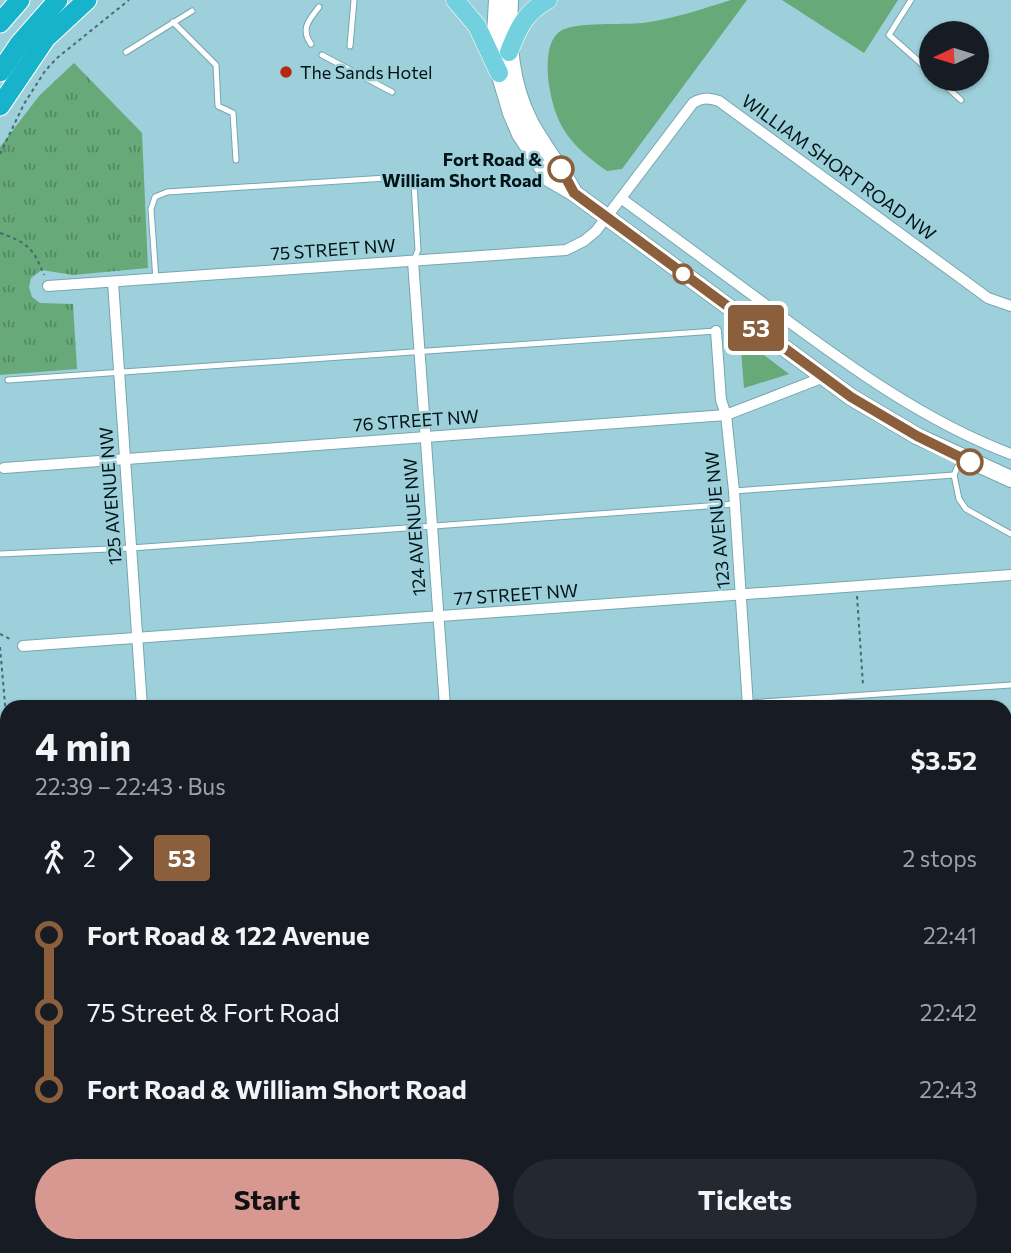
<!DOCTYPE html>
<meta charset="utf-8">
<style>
:root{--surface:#171b24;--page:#242831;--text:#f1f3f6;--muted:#9ea1a6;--accent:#d69890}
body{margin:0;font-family:Commissioner,sans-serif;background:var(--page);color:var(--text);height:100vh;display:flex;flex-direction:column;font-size:26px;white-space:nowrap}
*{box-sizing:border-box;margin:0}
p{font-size:23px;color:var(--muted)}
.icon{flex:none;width:38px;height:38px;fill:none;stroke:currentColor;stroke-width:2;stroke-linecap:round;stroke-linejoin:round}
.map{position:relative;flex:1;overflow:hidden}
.side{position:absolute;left:0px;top:700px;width:1012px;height:553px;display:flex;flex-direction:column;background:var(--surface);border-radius:21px 21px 0 0;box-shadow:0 2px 5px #0004}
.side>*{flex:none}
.badge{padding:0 14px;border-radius:5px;font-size:24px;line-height:46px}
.needle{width:46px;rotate:266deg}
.tools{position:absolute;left:919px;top:21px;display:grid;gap:14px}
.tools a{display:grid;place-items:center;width:70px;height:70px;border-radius:50%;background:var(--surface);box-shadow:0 2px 5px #0004;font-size:35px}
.map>.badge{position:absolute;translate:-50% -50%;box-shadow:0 0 0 4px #fff}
.legs{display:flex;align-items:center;gap:10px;height:77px;padding:0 35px;font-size:23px}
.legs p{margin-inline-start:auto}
.overview{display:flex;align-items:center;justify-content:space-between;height:119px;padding:0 35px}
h1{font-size:38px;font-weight:700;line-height:52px}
.primary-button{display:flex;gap:14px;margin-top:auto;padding:14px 35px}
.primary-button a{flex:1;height:80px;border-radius:42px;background:var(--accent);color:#111;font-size:28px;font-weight:700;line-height:80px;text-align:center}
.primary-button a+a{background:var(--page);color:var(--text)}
ul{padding:0 35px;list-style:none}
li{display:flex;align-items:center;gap:24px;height:77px;font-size:26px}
li i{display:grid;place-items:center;width:10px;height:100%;margin:0 9px;background:currentColor}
li i::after{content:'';width:18px;height:18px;margin:-9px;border:5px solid;border-radius:50%;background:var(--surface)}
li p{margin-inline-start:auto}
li:first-child i{background:linear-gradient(#0000 50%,currentColor 0)}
li:last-child i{background:linear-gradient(currentColor 50%,#0000 0)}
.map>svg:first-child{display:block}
.green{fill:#67a979}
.park{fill:url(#park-tufts)}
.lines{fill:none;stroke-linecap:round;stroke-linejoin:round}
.lane-casing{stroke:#75a7b1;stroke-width:7}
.street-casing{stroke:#75a7b1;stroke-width:12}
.secondary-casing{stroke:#75a7b1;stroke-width:18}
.primary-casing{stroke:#fff;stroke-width:19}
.highway-casing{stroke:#fff;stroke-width:21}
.path{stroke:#496a70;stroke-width:2;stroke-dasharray:3.5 3.5;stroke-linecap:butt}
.lane{stroke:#fff;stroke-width:5}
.street{stroke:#fff;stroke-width:10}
.secondary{stroke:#fff;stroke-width:16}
.primary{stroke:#73d1df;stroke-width:18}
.highway{stroke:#16b3ca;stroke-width:19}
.line-1-casing{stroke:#fff;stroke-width:16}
.line-1{stroke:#8b5e3c;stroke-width:10}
.poi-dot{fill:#b52813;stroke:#9dd0da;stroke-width:2.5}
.stop-1-dot{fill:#fff;stroke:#8b5e3c;stroke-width:3.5}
.labels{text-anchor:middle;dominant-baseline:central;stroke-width:5;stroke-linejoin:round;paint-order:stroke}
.poi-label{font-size:18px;fill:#021417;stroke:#9dd0da;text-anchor:start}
.stop-label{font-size:18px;font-weight:bold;fill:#021417;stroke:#9dd0da;text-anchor:end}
.street-label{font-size:18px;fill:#021417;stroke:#9dd0da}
</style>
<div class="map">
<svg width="1011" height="1253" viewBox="0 0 1011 1253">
<defs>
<pattern id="park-tufts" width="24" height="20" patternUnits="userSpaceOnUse" patternTransform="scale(1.75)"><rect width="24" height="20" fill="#67a979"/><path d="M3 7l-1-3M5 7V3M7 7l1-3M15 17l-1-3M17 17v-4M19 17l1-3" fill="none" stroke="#538862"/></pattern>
</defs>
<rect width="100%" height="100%" fill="#9dd0da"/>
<!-- green -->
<g class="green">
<path d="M731 0H747L622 169 607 171C572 146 556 129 549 85 547 68 545 40 562 30 578 22 622 25 643 23 673 19 702 9 731 0Z"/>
<polygon points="782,0 898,0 864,53"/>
<polygon points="746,344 751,345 789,374 744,388 741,350"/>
</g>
<!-- park -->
<polygon class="park" points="74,63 142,133 148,268 73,275 42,270 31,278 29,287 32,297 40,303 73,304 77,369 0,375 0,147 39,96"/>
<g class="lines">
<!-- lane casing -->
<g class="lane-casing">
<g id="lane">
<polyline points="911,0 889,35 931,72"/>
<polyline points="173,22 216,65 218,106 233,113 236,160"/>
<path d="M311 44C300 29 309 20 319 7"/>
<polyline points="350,46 354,0"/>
<polyline points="126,52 192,11"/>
<polyline points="322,55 392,92"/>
<polyline points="938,79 961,100"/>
<polyline points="156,280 151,209 155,197 167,192 402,177 410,178 414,184 418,250 414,260"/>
<polyline points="8,380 716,331"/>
<polyline points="961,459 954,475 959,499 966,509 1011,534"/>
<polyline points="734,491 954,475"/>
<polyline points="0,554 131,548 735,504"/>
<polyline points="691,707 1011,685"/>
<polyline points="1004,898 1011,898"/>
<polyline points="1004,1112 1011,1112"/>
<polyline points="903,1246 904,1253"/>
</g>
</g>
<!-- street casing -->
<g class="street-casing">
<g id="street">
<path d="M622 199C673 237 725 275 777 313 850 367 926 422 1011 454"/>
<polyline points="413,261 445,707"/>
<polyline points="113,282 142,707"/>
<path d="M48 286 566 250 584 241 596 231 693 103C702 97 709 98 719 101L988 298 1011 306"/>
<polyline points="716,331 721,400 726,415 734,491 748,707"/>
<polyline points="4,468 726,415 824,377"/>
<polyline points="23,646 1011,575"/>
<polyline points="1004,791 1011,790"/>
<polyline points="1004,1004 1011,1004"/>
<polyline points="1004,1220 1011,1219"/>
<polyline points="181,1246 181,1253"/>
<polyline points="483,1246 483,1253"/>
<polyline points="786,1246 786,1253"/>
<polyline points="535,1253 635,1246"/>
</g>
</g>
<!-- secondary casing -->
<g class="secondary-casing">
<g id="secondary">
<polyline points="497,0 495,36 499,73 511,113 520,134 550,179 574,193 851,397 917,436 1011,479"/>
<path d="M510 0C508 43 510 83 530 122 543 146 560 167 573 191"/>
</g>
</g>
<!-- primary casing -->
<g class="primary-casing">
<g id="primary">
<polyline points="455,0 477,26 499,73"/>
<path d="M509 52C518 29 525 12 548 0"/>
</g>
</g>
<!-- highway casing -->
<g class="highway-casing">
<g id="highway">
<polyline points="0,23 20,0"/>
<polyline points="0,72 20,43 58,0"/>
<polyline points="0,106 46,38 87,0"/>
<polyline points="0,911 7,951"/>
<polyline points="0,1030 7,1092"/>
<polyline points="24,1246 25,1253"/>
<polyline points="44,1246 44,1253"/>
</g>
</g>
<!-- path -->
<g class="path">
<polyline points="0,154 24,104 45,71 57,58 129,0"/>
<path d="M0 233C27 243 33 247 44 275"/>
<polyline points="857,596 863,685"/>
<polyline points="0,634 12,640"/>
<polyline points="0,647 7,727"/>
<polyline points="61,1246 62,1253"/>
</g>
<!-- lane -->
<use href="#lane" class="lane"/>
<!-- street -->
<use href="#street" class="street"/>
<!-- secondary -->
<use href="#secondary" class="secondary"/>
<!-- primary -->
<use href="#primary" class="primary"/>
<!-- highway -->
<use href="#highway" class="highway"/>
</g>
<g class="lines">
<!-- line-1 casing -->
<g class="line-1-casing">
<polyline id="line-1" points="561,169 574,193 851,397 917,436 970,462"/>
</g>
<!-- line-1 -->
<use href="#line-1" class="line-1"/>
</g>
<!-- markers -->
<circle class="poi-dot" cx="286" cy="72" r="7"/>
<g class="stop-1-dot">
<circle cx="561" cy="169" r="12"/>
<circle cx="683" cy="274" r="9"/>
<circle cx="970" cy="462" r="12"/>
</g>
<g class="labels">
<!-- poi labels -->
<g class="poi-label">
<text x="300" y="72">The Sands Hotel</text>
</g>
<!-- stop labels -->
<g class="stop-label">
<text x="542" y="159">Fort Road &amp;<tspan x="542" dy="21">William Short Road</tspan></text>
</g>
<!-- street labels -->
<g class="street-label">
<text transform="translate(839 167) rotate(36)">WILLIAM SHORT ROAD NW</text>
<text transform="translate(333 249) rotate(-4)">75 STREET NW</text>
<text transform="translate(416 420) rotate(-4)">76 STREET NW</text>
<text transform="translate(110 496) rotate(-94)">125 AVENUE NW</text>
<text transform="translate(717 520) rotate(-95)">123 AVENUE NW</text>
<text transform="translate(414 527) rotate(-94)">124 AVENUE NW</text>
<text transform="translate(516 594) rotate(-4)">77 STREET NW</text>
</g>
</g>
</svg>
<div class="tools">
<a><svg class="needle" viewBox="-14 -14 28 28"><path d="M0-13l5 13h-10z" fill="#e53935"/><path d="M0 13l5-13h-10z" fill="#9ea1a6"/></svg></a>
</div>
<b class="badge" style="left:756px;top:328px;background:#8b5e3c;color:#fff">53</b>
<section class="side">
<div class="overview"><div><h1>4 min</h1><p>22:39 – 22:43 · Bus</p></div><b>$3.52</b></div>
<div class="legs"><svg class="icon" aria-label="walk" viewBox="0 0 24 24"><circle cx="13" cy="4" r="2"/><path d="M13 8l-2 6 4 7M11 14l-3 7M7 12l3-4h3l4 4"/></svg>2<svg class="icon" aria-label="forward" viewBox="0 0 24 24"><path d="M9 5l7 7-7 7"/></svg><b class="badge" style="background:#8b5e3c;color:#fff">53</b><p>2 stops</p></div>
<ul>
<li><i style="color:#8b5e3c"></i><b>Fort Road &amp; 122 Avenue</b><p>22:41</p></li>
<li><i style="color:#8b5e3c"></i><span>75 Street &amp; Fort Road</span><p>22:42</p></li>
<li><i style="color:#8b5e3c"></i><b>Fort Road &amp; William Short Road</b><p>22:43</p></li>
</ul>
<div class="primary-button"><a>Start</a><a>Tickets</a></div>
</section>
</div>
